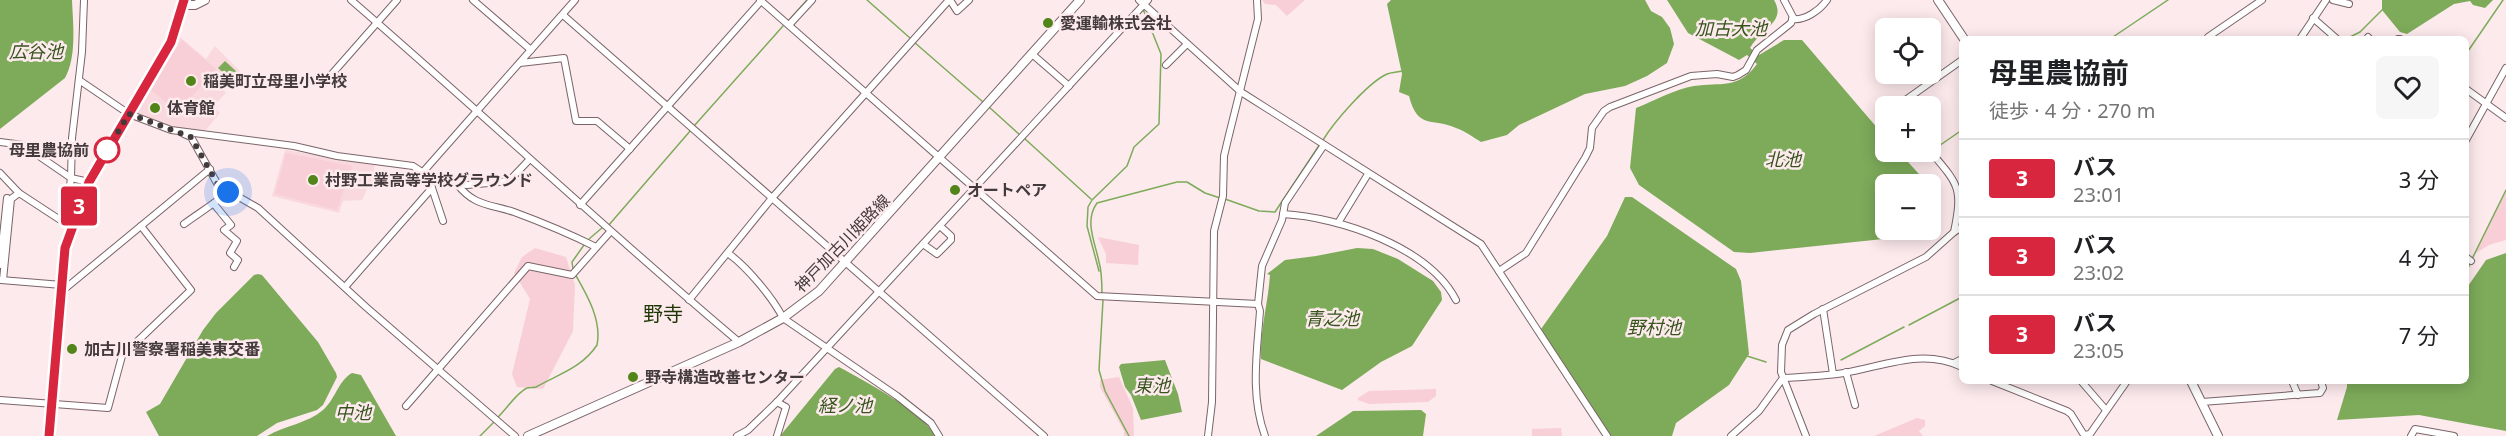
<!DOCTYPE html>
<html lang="ja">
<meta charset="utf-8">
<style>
:root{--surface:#fff;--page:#f6f6f6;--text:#202124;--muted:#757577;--line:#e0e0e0}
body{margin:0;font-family:"Noto Sans","Noto Sans JP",sans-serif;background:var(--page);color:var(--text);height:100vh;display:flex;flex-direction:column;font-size:22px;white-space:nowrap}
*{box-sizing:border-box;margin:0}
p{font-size:20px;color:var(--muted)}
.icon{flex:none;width:33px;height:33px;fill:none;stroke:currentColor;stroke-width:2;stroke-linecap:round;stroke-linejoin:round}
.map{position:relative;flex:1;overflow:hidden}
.side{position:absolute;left:1959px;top:36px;width:510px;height:348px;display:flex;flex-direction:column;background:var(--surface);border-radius:9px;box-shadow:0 3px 15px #0003}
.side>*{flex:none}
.badge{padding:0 12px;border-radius:4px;font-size:21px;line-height:39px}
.controls{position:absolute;left:1875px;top:18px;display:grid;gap:12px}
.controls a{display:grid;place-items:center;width:66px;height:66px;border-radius:9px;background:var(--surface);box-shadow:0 3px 15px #0003;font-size:30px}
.you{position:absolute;width:30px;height:30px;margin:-15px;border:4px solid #fff;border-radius:50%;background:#1a73e8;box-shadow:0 0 0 9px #1a73e833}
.map>.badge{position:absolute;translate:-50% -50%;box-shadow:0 0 0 3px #fff}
.round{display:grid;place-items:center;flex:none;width:63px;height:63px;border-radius:9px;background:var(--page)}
.headline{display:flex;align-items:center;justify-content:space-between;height:102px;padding:0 30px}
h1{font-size:28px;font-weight:700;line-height:45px}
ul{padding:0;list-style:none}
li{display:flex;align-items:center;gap:18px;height:78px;padding:0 30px;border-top:2px solid var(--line)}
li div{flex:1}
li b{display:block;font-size:22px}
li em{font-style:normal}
li .badge{min-width:66px;font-weight:700;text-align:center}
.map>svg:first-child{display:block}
.built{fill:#f9d9de}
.green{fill:#f8cfd6}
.water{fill:#7dab5a}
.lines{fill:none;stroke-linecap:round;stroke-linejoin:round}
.stream{stroke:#7dab5a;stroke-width:1.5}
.minor-casing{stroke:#7a6569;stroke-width:8}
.major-casing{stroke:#7a6569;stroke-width:10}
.minor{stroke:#fff;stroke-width:6}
.major{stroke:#fff;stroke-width:8}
.line-casing{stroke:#fff;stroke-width:14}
.line{stroke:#d7263d;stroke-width:9}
.walk{stroke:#433a3c;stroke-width:6;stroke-dasharray:0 10.8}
.poi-dot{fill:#51851a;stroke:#fdeaed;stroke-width:2}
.stop-dot{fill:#fff;stroke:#d7263d;stroke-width:3}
.labels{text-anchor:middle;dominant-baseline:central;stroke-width:5;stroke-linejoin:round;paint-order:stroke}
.poi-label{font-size:16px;font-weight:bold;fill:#433a3c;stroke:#fdeaed;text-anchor:start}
.stop-label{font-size:16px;font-weight:bold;fill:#433a3c;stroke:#fdeaed;text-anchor:end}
.street-label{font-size:16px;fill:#433a3c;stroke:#fdeaed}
.water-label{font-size:18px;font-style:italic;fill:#36541c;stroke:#fdeaed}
.quarter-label{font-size:20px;fill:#1e3704;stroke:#fdeaed}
</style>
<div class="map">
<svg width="2506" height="436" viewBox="0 0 2506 436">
<rect width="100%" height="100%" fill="#fdeaed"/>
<!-- built -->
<g class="built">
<polygon points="180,37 206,59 215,46 241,72 223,89 226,93 213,106 220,113 203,133 164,124 138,113 134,107"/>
<polygon points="285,150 375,164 373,176 362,200 343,201 339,213 272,196"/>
</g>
<!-- green -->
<g class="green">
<polygon points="1262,0 1305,0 1287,16 1276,5 1265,4"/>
<polygon points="182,40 216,69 178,112 151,90 158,79 156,77"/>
<polygon points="286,153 352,166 337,210 275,194"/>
<polygon points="2506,191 2506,240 2489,245 2476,253"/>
<polygon points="1098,237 1139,245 1138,265 1106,263 1106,254"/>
<polygon points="535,248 566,257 575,285 573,331 543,389 517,387 512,374 530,299 514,273 522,257"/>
<polygon points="1119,377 1133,408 1134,436 1124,436 1124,431 1100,387 1100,380"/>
<polygon points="1436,389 1436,396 1428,402 1369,404 1358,400 1358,398 1369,391"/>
<polygon points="1917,418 1925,420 1925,426 1919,431 1923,436 1874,436"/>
<polygon points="1561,428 1562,436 1532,436 1532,429"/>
</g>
<!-- water -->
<g class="water">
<path d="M0 0H72C73 24 77 57 65 78L0 129Z"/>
<path d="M1391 0H1645L1651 11 1662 17 1670 28 1674 44 1667 63 1647 76 1625 86 1585 94 1519 125 1507 135 1481 142C1473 137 1465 131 1456 128 1433 117 1418 131 1409 96L1399 92 1402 74 1387 4Z"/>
<path d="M1667 0H1774C1787 22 1761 28 1750 48L1759 55 1784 40H1802L1885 137 1886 152H1899L1928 184H1886V230H1924L1912 236 1750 253 1734 252 1639 185 1630 168 1636 108C1654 101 1675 89 1694 86 1721 82 1738 90 1757 64L1747 55 1739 60 1688 33Z"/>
<polygon points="2382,0 2493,0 2485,8 2473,5 2470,1 2454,4 2407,34 2400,32 2382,10"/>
<polygon points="225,61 237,72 230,79 218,68"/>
<polygon points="1625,197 1632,197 1736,269 1741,281 1749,354 1729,385 1676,423 1672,436 1610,436 1541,329 1607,236"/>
<path d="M1357 248 1373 249 1398 259 1433 281 1441 292 1442 300 1412 346 1381 362 1342 390 1261 359C1260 329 1268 304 1270 275L1267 274 1285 260 1316 256Z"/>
<polygon points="2506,253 2506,431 2419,415 2337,420 2347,387 2347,381 2466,381 2466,289 2486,260"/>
<polygon points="258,274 262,275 318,342 336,373 337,377 323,405 317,410 277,423 257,436 159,436 146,412 160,404 203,330 216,313 254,275"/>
<polygon points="1165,360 1178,394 1182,412 1141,420 1131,395 1125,387 1119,367 1121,364"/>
<path d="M839 367C865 381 921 411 936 436H780L835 369Z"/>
<path d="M352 373 361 375 396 436H267C284 426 308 423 323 410 335 400 338 381 352 373Z"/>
<polygon points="1421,410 1426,414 1423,436 1316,436 1353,411"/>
</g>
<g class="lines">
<!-- stream -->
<g class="stream">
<polyline points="867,0 910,38"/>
<polyline points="789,20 807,0"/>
<polyline points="2110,39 2168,0"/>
<polyline points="2346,39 2360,32 2382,10"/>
<polyline points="914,42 983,102"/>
<polyline points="2466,54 2503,0"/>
<polyline points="989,107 1020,135"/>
<polyline points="694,126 783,26"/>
<polyline points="1024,138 1091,199"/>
<path d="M1323 140C1334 122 1366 85 1385 75 1390 72 1398 72 1403 71"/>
<polyline points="1933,150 1962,130"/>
<polyline points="1225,199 1259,211 1275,212 1320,144"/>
<polyline points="608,226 691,130"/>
<polyline points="589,239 603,227"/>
<polyline points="2472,259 2506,190"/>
<polyline points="573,269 572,262 584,245"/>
<polyline points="1099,271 1087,226 1088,207 1092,200 1127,166 1134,147 1159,124 1161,54 1143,9"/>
<polyline points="2466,272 2470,264"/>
<path d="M1102 295C1102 284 1102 272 1099 262 1095 242 1084 221 1097 203L1177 182H1187L1205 193 1220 198"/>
<polyline points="1103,300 1099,370 1105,391 1129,436"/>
<polyline points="1909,325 1962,297"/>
<polyline points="1747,356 1766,362"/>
<polyline points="1841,360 1904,327"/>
<path d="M497 418C506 410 516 393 527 388 530 387 534 388 536 387 557 375 582 368 597 345 602 320 587 295 575 274"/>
<polyline points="480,436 494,422"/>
</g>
<!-- minor casing -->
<g class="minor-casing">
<g id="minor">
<path d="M351 0C482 113 607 231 739 342"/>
<polyline points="473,0 531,50"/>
<polyline points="760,0 1097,296 1258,304"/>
<polyline points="950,0 957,11 969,0"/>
<polyline points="1139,0 1241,92 1481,244 1607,436"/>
<polyline points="2333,0 2349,4"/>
<polyline points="563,15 1044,436"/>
<polyline points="2313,18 2337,39"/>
<path d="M1792 19C1805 21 1820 10 1827 0"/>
<polyline points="789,25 812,0"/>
<polyline points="2368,37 2370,39"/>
<polyline points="2209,39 2208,37 2262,0"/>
<polyline points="2300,39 2326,0"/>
<polyline points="2398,39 2400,39"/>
<polyline points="1032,54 1069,86"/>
<polyline points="520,63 564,58 576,121 597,121 630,149"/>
<polyline points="1166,65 1187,44"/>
<polyline points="79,80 129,114 171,130 294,146 337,156 413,166 428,176 448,183 467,185 509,181 529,160"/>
<polyline points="324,83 397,0"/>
<polyline points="2466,89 2506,118"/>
<polyline points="1897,106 1962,60"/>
<polyline points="184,134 191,137 218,185 258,208 366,307 515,436"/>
<polyline points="2466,140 2506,68"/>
<polyline points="0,142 23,145 71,178 89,182"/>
<path d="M1930 151C1959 185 1963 188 1954 232"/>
<polyline points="423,172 575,0"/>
<polyline points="0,173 19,193 71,227"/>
<path d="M457 184C474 206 489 204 514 212 541 222 570 234 596 247"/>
<polyline points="432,188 443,221"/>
<polyline points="214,204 231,225 224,230 237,241 230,253 238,260 234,267"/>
<polyline points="580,205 761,1"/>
<path d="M1283 214C1339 217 1429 247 1456 300"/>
<polyline points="1338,223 1368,174"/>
<polyline points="65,224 71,178 72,138 82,52 84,0"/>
<path d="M184 224C199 213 214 204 228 192"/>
<polyline points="923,244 937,254 951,240 951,236 940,226"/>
<path d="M729 254C747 267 773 298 783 318L897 396 931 423 939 436"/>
<polyline points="2466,257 2471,261"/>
<polyline points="0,265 7,198"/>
<polyline points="1499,271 1526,253 1585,158 1590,148 1592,128 1604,111 1610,107 1691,76 1717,74 1733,77 1738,75 1746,70 1757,50 1791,23 1793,17 1784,0"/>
<polyline points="1,280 62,285"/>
<polyline points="3,280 11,199 19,193"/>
<polyline points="345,287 432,188 428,176"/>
<polyline points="61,292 210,169"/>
<polyline points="689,300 772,198 949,0"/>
<polyline points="1823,309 1833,374"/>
<polyline points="1954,363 1962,359"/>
<polyline points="1846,372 1855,405"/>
<path d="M1783 378C1803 377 1824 376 1844 373 1885 366 1922 348 1962 367"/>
<polyline points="1992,381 2067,411 2071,414 2084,435 2090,434 2127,381"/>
<polyline points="2081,381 2106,410"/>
<polyline points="2292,381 2298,395"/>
<polyline points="0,400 108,408 122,356 191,290 141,226"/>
<polyline points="777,402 786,407 777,436"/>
<polyline points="2202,402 2320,393 2323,388 2321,381"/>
<polyline points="406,406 528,266 572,275 610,232"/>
<polyline points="737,436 748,430 777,402 1148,0"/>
<polyline points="1208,436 1212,402 1214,231 1223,196 1224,156 1229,135 1258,19 1257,0"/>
<path d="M1265 436C1250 395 1257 353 1260 311L1258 304 1262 266 1282 220 1285 203 1324 145"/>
<polyline points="1731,436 1759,411 1783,378"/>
<polyline points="1806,436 1781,372 1782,345 1788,330 1814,314 1926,257 1954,232 1962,227"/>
<polyline points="2411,436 2415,429 2454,436"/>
</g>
</g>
<!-- major casing -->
<g class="major-casing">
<g id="major">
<polyline points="1938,0 1964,39"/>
<polyline points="184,5 195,5 205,0"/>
<polyline points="2191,381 2218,436"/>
<polyline points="49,436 65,248 89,182 171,42 184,0"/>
<polyline points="528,436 739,342 783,318 819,291 1080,0"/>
</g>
</g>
<!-- minor -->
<use href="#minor" class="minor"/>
<!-- major -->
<use href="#major" class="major"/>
</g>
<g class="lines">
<!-- line casing -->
<g class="line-casing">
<polyline id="line" points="49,436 65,248 89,182 171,42 184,0"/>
</g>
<!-- line -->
<use href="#line" class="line"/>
<!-- walk -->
<polyline class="walk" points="107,150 129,114 191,137 218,185 228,192"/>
</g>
<!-- markers -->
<g class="poi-dot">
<circle cx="1048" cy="23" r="6"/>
<circle cx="191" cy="81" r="6"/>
<circle cx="155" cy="108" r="6"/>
<circle cx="313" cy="180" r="6"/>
<circle cx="955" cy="190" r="6"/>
<circle cx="72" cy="349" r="6"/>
<circle cx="633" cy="377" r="6"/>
</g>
<circle class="stop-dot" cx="107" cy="150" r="12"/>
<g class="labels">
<!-- poi labels -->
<g class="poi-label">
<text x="1060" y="23">愛運輸株式会社</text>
<text x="203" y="81">稲美町立母里小学校</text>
<text x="167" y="108">体育館</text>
<text x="325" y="180">村野工業高等学校グラウンド</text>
<text x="967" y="190">オートペア</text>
<text x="84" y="349">加古川警察署稲美東交番</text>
<text x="645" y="377">野寺構造改善センター</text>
</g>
<!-- stop labels -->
<g class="stop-label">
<text x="89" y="150">母里農協前</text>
</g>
<!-- street labels -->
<g class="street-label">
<text transform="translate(842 243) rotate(-46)">神戸加古川姫路線</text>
</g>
<!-- water labels -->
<g class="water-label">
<text x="1731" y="28">加古大池</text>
<text x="36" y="51">広谷池</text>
<text x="1783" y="159">北池</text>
<text x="1332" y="318">青之池</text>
<text x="1654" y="327">野村池</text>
<text x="1152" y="385">東池</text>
<text x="845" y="405">経ノ池</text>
<text x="353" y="412">中池</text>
</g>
<!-- quarter labels -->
<g class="quarter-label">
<text x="663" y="313">野寺</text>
</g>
</g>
</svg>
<div class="controls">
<a><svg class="icon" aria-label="locate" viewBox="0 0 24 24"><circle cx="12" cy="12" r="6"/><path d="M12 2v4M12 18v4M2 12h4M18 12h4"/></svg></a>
<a>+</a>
<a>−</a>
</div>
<div class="you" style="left:228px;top:192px"></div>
<b class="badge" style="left:79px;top:206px;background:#d7263d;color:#fff">3</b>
<section class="side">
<div class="headline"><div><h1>母里農協前</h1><p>徒歩 · 4 分 · 270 m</p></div><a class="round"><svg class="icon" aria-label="heart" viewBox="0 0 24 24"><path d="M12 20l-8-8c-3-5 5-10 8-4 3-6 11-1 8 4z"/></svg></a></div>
<ul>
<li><span class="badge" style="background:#d7263d;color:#fff">3</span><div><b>バス</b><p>23:01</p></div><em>3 分</em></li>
<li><span class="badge" style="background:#d7263d;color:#fff">3</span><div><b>バス</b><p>23:02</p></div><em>4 分</em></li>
<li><span class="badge" style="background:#d7263d;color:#fff">3</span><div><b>バス</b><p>23:05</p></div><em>7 分</em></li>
</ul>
</section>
</div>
